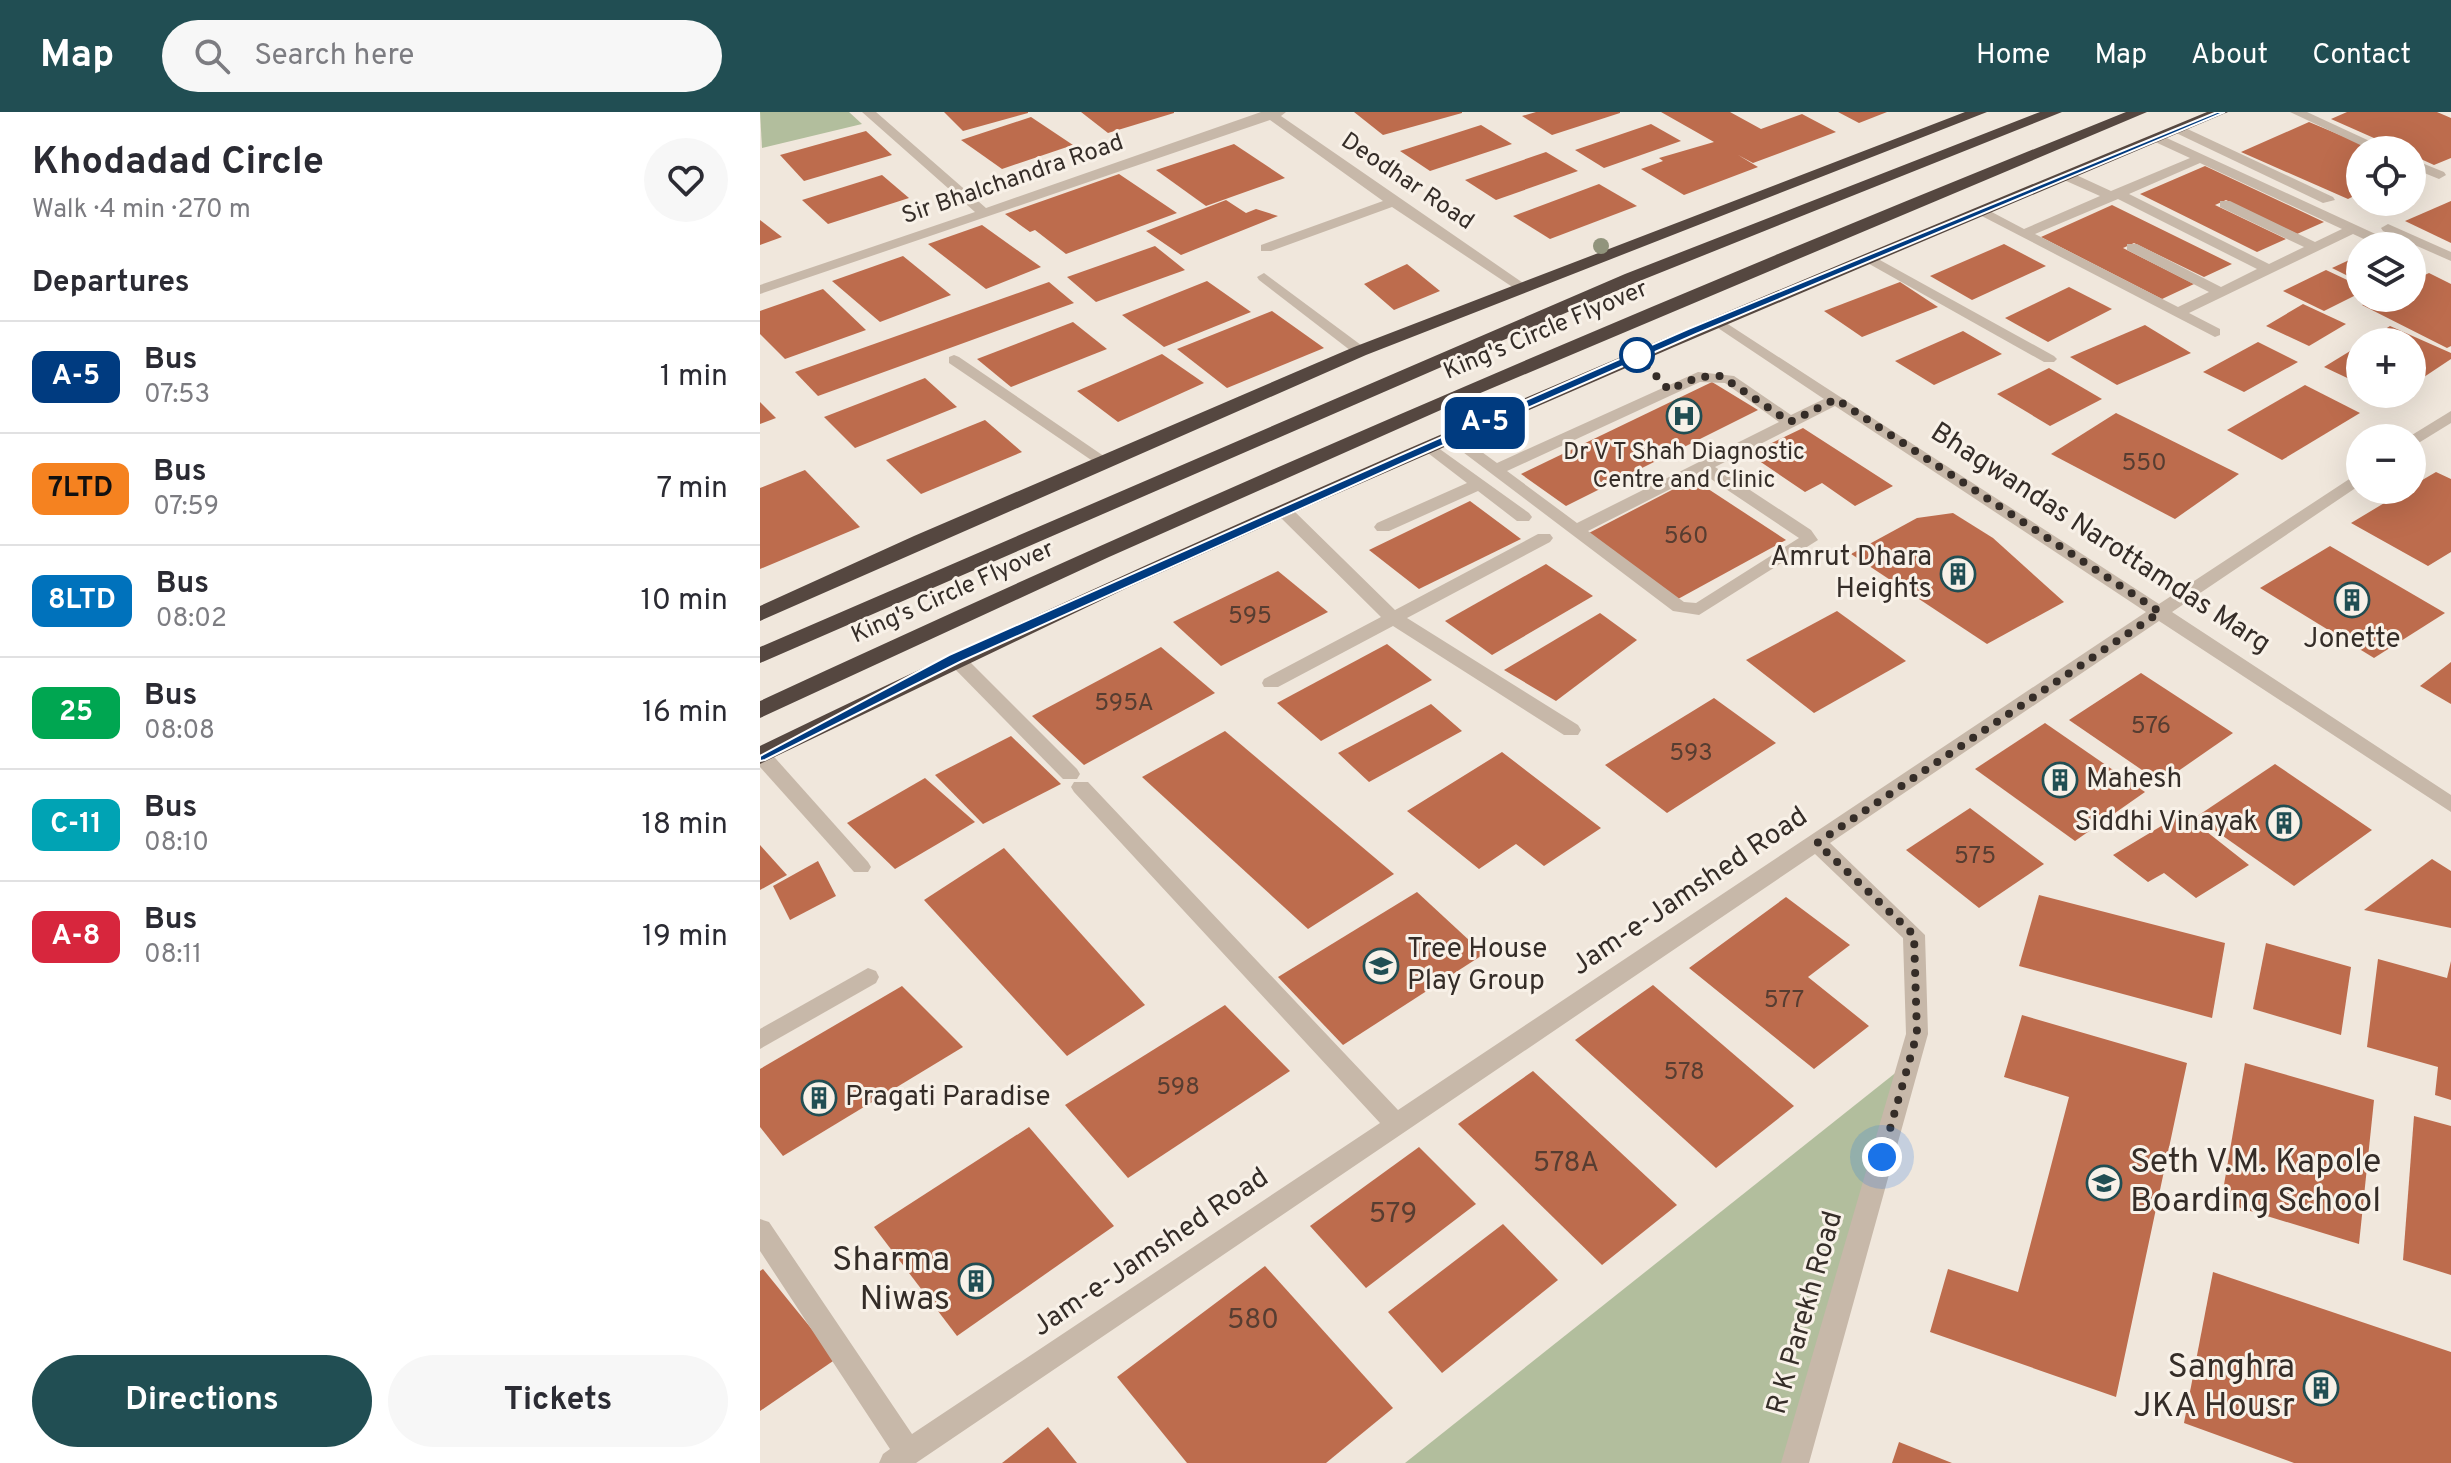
<!DOCTYPE html>
<meta charset="utf-8">
<style>
:root{--surface:#fff;--page:#f7f7f7;--text:#2b2b33;--muted:#7c7c81;--line:#e1e1e2;--accent:#214e53}
body{margin:0;font-family:Overpass,sans-serif;background:var(--page);color:var(--text);height:100vh;display:flex;flex-direction:column;font-size:30px;white-space:nowrap}
*{box-sizing:border-box;margin:0}
p{font-size:26px;color:var(--muted)}
.icon{flex:none;width:44px;height:44px;fill:none;stroke:currentColor;stroke-width:2;stroke-linecap:round;stroke-linejoin:round}
.map{position:relative;flex:1;overflow:hidden}
.sheet{display:flex;flex-direction:column;background:var(--surface);width:760px}
.sheet>*{flex:none}
.badge{padding:0 16px;border-radius:12px;font-size:28px;line-height:52px}
.buttons{position:absolute;left:1586px;top:24px;display:grid;gap:16px}
.buttons a{display:grid;place-items:center;width:80px;height:80px;border-radius:50%;background:var(--surface);box-shadow:0 8px 32px #0002;font-size:40px}
.you{position:absolute;width:40px;height:40px;margin:-20px;border:6px solid #fff;border-radius:50%;background:#1a73e8;box-shadow:0 0 0 12px #1a73e833}
.map>.badge{position:absolute;translate:-50% -50%;box-shadow:0 0 0 4px #fff}
h2{padding:0 32px;font-size:30px;line-height:72px}
.round{display:grid;place-items:center;flex:none;width:84px;height:84px;border-radius:42px;background:var(--page)}
.head{display:flex;align-items:center;justify-content:space-between;height:136px;padding:0 32px}
h1{font-size:38px;font-weight:700;line-height:60px}
.action{display:flex;gap:16px;margin-top:auto;padding:16px 32px}
.action a{flex:1;height:92px;border-radius:48px;background:var(--accent);color:#fff;font-size:32px;font-weight:700;line-height:92px;text-align:center}
.action a+a{background:var(--page);color:var(--text)}
ul{padding:0;list-style:none}
li{display:flex;align-items:center;gap:24px;height:112px;padding:0 32px;border-top:2px solid var(--line)}
li div{flex:1}
li b{display:block;font-size:30px}
li em{font-style:normal}
li .badge{min-width:88px;font-weight:700;text-align:center}
header{display:flex;align-items:center;gap:48px;box-sizing:border-box;height:112px;padding:0 40px;background:var(--accent);color:#fff}
header strong{font-size:38px}
nav{display:flex;gap:44px;margin-inline-start:auto;font-size:28px}
.search{width:560px;height:72px;background:var(--page);display:flex;align-items:center;gap:20px;box-sizing:border-box;padding:0 28px;border-radius:44px;color:var(--muted);font-size:30px}
main{display:flex;flex:1;min-height:0}
.map>svg:first-child{display:block}
.green{fill:#b2be9d}
.building{fill:#bd6c4d}
.lines{fill:none;stroke-linecap:round;stroke-linejoin:round}
.minor{fill:#c7b8a9;fill-rule:evenodd}
.highway{fill:#554740;fill-rule:evenodd}
.tree{fill:#91947c}
.line{fill:#003b80;stroke:#fff;stroke-width:2}
.walk{stroke:#352d28;stroke-width:8;stroke-dasharray:0 14.4}
.stop-dot{fill:#fff;stroke:#003b80;stroke-width:4}
.labels{text-anchor:middle;dominant-baseline:central;stroke-width:6;stroke-linejoin:round;paint-order:stroke}
.far-street-label{font-size:24px;fill:#352d28;stroke:#f8f1e8}
.far-poi-label{font-size:24px;fill:#352d28;stroke:#f8f1e8}
.number-label{font-size:24px;fill:#573d31}
.street-label{font-size:28px;fill:#352d28;stroke:#f8f1e8}
.poi-label{font-size:28px;fill:#352d28;stroke:#f8f1e8;text-anchor:start}
.near-number-label{font-size:28px;fill:#573d31}
.near-poi-label{font-size:34px;fill:#352d28;stroke:#f8f1e8;text-anchor:end}
</style>
<header>
<strong>Map</strong>
<div class="search"><svg class="icon" aria-label="search" viewBox="0 0 24 24"><circle cx="10" cy="10" r="6"/><path d="M15 15l6 6"/></svg>Search here</div>
<nav><a>Home</a><a>Map</a><a>About</a><a>Contact</a></nav>
</header>
<main>
<section class="sheet">
<div class="head"><div><h1>Khodadad Circle</h1><p>Walk · 4 min · 270 m</p></div><a class="round"><svg class="icon" aria-label="heart" viewBox="0 0 24 24"><path d="M12 20l-8-8c-3-5 5-10 8-4 3-6 11-1 8 4z"/></svg></a></div>
<h2>Departures</h2>
<ul>
<li><span class="badge" style="background:#003b80;color:#fff">A-5</span><div><b>Bus</b><p>07:53</p></div><em>1 min</em></li>
<li><span class="badge" style="background:#f58220;color:#111">7LTD</span><div><b>Bus</b><p>07:59</p></div><em>7 min</em></li>
<li><span class="badge" style="background:#0072bc;color:#fff">8LTD</span><div><b>Bus</b><p>08:02</p></div><em>10 min</em></li>
<li><span class="badge" style="background:#00a651;color:#fff">25</span><div><b>Bus</b><p>08:08</p></div><em>16 min</em></li>
<li><span class="badge" style="background:#00a3b4;color:#fff">C-11</span><div><b>Bus</b><p>08:10</p></div><em>18 min</em></li>
<li><span class="badge" style="background:#d7263d;color:#fff">A-8</span><div><b>Bus</b><p>08:11</p></div><em>19 min</em></li>
</ul>
<div class="action"><a>Directions</a><a>Tickets</a></div>
</section>
<div class="map">
<svg width="1691" height="1351" viewBox="0 0 1691 1351">
<rect width="100%" height="100%" fill="#f0e7dc"/>
<!-- green -->
<g class="green">
<polygon points="0,0 89,0 102,12 2,36"/>
<polygon points="1158,943 1029,1351 645,1351"/>
</g>
<!-- building -->
<g class="building">
<polygon points="184,0 268,0 268,1 203,19"/>
<polygon points="321,0 414,0 414,1 348,21"/>
<polygon points="594,0 702,0 702,1 623,23"/>
<polygon points="776,0 860,0 860,1 792,23 762,4"/>
<polygon points="901,0 970,0 1001,17 1042,2 1076,20 993,51 978,43 998,55 924,83 881,57 903,49 899,46 954,30"/>
<polygon points="1078,0 1127,0 1099,11"/>
<polygon points="1587,0 1677,0 1691,6 1691,46 1674,53 1652,43 1652,38 1641,38 1571,7"/>
<polygon points="271,5 313,33 242,57 201,28"/>
<polygon points="1549,10 1616,38 1600,38 1600,81 1588,87 1481,40"/>
<polygon points="891,12 921,29 844,56 815,38"/>
<polygon points="721,13 752,32 670,59 640,39"/>
<polygon points="106,19 132,43 44,69 20,43"/>
<polygon points="474,32 525,66 446,94 396,58"/>
<polygon points="786,40 818,59 736,88 705,68"/>
<polygon points="1445,54 1564,110 1537,122 1466,88 1455,93 1526,127 1497,140 1380,82"/>
<polygon points="359,62 417,101 306,142 275,118 270,120 245,102"/>
<polygon points="122,63 149,86 68,112 42,88"/>
<polygon points="839,72 877,94 790,127 753,104"/>
<polygon points="466,88 486,101 496,97 518,104 421,143 386,119"/>
<polygon points="1691,89 1691,131 1645,109"/>
<polygon points="1352,93 1472,152 1444,165 1374,131 1363,136 1434,172 1402,187 1281,125"/>
<polygon points="0,108 22,125 0,133"/>
<polygon points="222,113 281,155 226,177 168,132"/>
<polygon points="1244,132 1286,154 1212,188 1170,164"/>
<polygon points="395,134 425,158 336,190 307,165"/>
<polygon points="1600,143 1600,170 1572,156"/>
<polygon points="143,144 191,183 120,210 72,169"/>
<polygon points="647,152 680,179 634,198 604,172"/>
<polygon points="1566,158 1600,174 1600,181 1564,199 1523,179"/>
<polygon points="1669,161 1691,172 1691,234 1687,236 1602,193 1616,186 1652,186 1652,169"/>
<polygon points="447,169 491,200 404,235 362,203"/>
<polygon points="289,170 314,191 58,284 35,260"/>
<polygon points="1140,170 1178,195 1102,225 1064,199"/>
<polygon points="1309,175 1352,197 1288,230 1245,206"/>
<polygon points="63,177 106,218 25,247 0,222 0,199"/>
<polygon points="1543,192 1586,212 1549,234 1506,214"/>
<polygon points="512,199 564,236 467,276 417,237"/>
<polygon points="313,210 347,237 251,275 217,247"/>
<polygon points="1385,213 1431,241 1357,273 1310,245"/>
<polygon points="1630,214 1691,241 1691,247 1652,273 1652,230 1605,230"/>
<polygon points="1203,219 1242,242 1174,273 1135,249"/>
<polygon points="1498,230 1538,250 1484,280 1443,260"/>
<polygon points="1600,233 1600,272 1564,255"/>
<polygon points="402,242 444,271 358,310 317,279"/>
<polygon points="1289,256 1342,287 1290,314 1237,282"/>
<polygon points="165,266 197,295 95,336 64,305"/>
<polygon points="952,270 998,298 806,394 761,362"/>
<polygon points="1545,273 1600,301 1522,348 1467,318"/>
<polygon points="0,290 16,306 0,312"/>
<polygon points="1356,301 1479,362 1415,407 1291,342"/>
<polygon points="225,308 262,340 161,382 126,348"/>
<polygon points="1043,316 1133,374 1095,394 1062,371 1045,380 989,342"/>
<polygon points="45,358 100,415 0,457 0,376"/>
<polygon points="1676,360 1691,367 1691,440 1668,454 1591,411 1646,378 1652,378 1652,374"/>
<polygon points="933,367 1026,428 918,487 827,422"/>
<polygon points="710,389 761,427 659,477 609,438"/>
<polygon points="1193,401 1233,426 1304,490 1227,532 1091,442 1157,406"/>
<polygon points="1570,434 1685,501 1614,546 1500,476"/>
<polygon points="786,452 833,484 732,543 685,509"/>
<polygon points="518,459 568,500 461,554 413,510"/>
<polygon points="1077,499 1146,549 1054,601 986,548"/>
<polygon points="840,501 877,528 796,589 744,558"/>
<polygon points="627,532 672,568 561,629 517,591"/>
<polygon points="401,535 455,581 324,653 272,604"/>
<polygon points="1691,550 1691,592 1660,574"/>
<polygon points="1381,561 1473,621 1401,671 1309,608"/>
<polygon points="954,586 1016,631 907,701 845,653"/>
<polygon points="671,592 702,619 609,670 578,641"/>
<polygon points="1285,611 1385,680 1315,729 1215,657"/>
<polygon points="465,619 634,762 548,817 382,665"/>
<polygon points="251,624 301,672 223,712 175,663"/>
<polygon points="742,640 841,716 784,754 756,732 719,757 647,699"/>
<polygon points="1515,652 1612,718 1534,774 1436,705"/>
<polygon points="165,666 215,710 135,757 87,711"/>
<polygon points="1210,696 1284,752 1219,796 1146,738"/>
<polygon points="1423,701 1489,753 1436,786 1404,761 1388,770 1353,743"/>
<polygon points="0,733 27,763 0,778"/>
<polygon points="244,736 385,893 307,944 164,788"/>
<polygon points="1672,747 1691,759 1691,816 1604,798"/>
<polygon points="58,749 76,784 30,808 13,774"/>
<polygon points="657,780 724,842 583,933 518,865"/>
<polygon points="1279,783 1465,831 1452,906 1259,854"/>
<polygon points="1026,785 1090,833 1048,865 1109,914 1054,957 929,856"/>
<polygon points="1506,831 1591,855 1581,923 1493,897"/>
<polygon points="1618,847 1687,866 1691,849 1691,988 1675,983 1678,955 1607,935"/>
<polygon points="893,873 1034,994 956,1056 815,928"/>
<polygon points="142,874 203,935 23,1044 0,1015 0,957"/>
<polygon points="465,893 530,959 368,1066 305,993"/>
<polygon points="1262,903 1427,951 1356,1285 1170,1220 1188,1157 1258,1180 1309,985 1244,965"/>
<polygon points="1485,951 1614,988 1599,1132 1461,1090"/>
<polygon points="773,959 917,1093 842,1153 698,1012"/>
<polygon points="1654,1004 1691,1014 1691,1163 1643,1148"/>
<polygon points="269,1015 354,1114 197,1224 114,1115"/>
<polygon points="659,1035 716,1092 606,1176 550,1114"/>
<polygon points="743,1112 798,1168 682,1261 628,1200"/>
<polygon points="505,1154 633,1296 566,1351 427,1351 357,1265"/>
<polygon points="3,1157 76,1247 0,1299 0,1159"/>
<polygon points="1453,1160 1691,1240 1691,1351 1534,1351 1424,1311"/>
<polygon points="288,1315 317,1351 242,1351"/>
<polygon points="1139,1330 1192,1351 1132,1351"/>
</g>
<g class="lines">
<!-- minor -->
<g class="minor">
<polygon points="102,0 116,0 226,96 501,0 526,0 521,4 769,175 767,178 757,178 632,95 511,139 501,139 501,133 623,89 510,8 0,182 0,173 215,100"/>
<polygon points="1530,0 1547,0 1629,38 1611,38"/>
<polygon points="1419,13 1573,85 1575,88 1563,91 1414,20 1413,17"/>
<path d="M1398 22 1635 131 1637 134H1619L1593 122 1429 201 1460 217V223L1455 225 1214 100 1226 97 1264 117 1340 84 1304 68V62H1314L1351 79 1430 46 1393 29 1392 26ZM1440 51 1582 117 1555 130 1470 89H1460V95L1544 135 1509 152 1369 82ZM1358 87 1497 157 1461 175 1377 132H1367V138L1449 180 1418 195 1275 122Z"/>
<polygon points="1652,47 1684,60 1686,63 1679,67 1652,56"/>
<polygon points="1628,112 1691,140 1691,149 1623,119 1621,116"/>
<polygon points="1109,142 1294,244 1297,247 1294,250 1284,250 1104,149 1104,143"/>
<polygon points="504,161 605,236 605,242 595,242 499,168 497,165"/>
<path d="M957 205 1399 492 1600 360V373L1412 500 1691 683V700L1399 509 1070 731 1165 823 1168 922 1049 1351H1021L1146 922 1143 826 1055 742 156 1351H119L123 1342 130 1337 0 1139V1107L9 1110 152 1322 620 1011 314 680 311 675 314 670H328L638 998 1386 500 1075 294 955 355 1051 418 1058 428 939 503 913 499 683 325 691 320 697 322 737 351 938 260 974 264 1031 303 1064 287 952 212V206ZM940 270 965 271 1019 310 817 411 747 359ZM942 361 1039 426 936 491 924 490 828 419Z"/>
<polygon points="194,243 199,245 351,349 343,354 337,352 189,251 189,245"/>
<polygon points="1691,299 1691,311 1652,335 1652,326 1647,326"/>
<polygon points="670,330 769,401 772,405 769,409 757,409 718,379 629,419 617,419 614,415 617,411 707,371 664,338 662,335"/>
<polygon points="524,394 530,395 635,498 778,422 790,422 793,426 790,430 647,506 818,613 821,618 818,623 804,623 633,514 518,575 504,575 502,571 504,567 621,505 518,403 516,399"/>
<polygon points="195,540 202,542 317,657 320,662 317,667 303,667 188,550 186,546"/>
<polygon points="0,636 8,638 108,750 111,755 108,760 94,760 0,655"/>
<polygon points="108,856 116,859 119,865 116,871 0,937 0,917"/>
</g>
<!-- highway -->
<g class="highway">
<polygon points="1205,0 1227,0 606,243 0,509 0,494 154,424 594,235"/>
<polygon points="1280,0 1302,0 877,170 0,551 0,535 865,162"/>
<path d="M1366 0H1387L692 293 349 445 0 606V589C450 380 905 185 1366 0Z"/>
<path d="M1447 0H1468L914 235 549 394 367 476 0 652V634C474 404 960 201 1447 0Z"/>
</g>
</g>
<!-- trees -->
<circle class="tree" cx="841" cy="134" r="8"/>
<!-- line -->
<polygon class="line" points="1457,0 1465,0 936,222 645,350 200,550 5,648 0,649 0,644 189,543 636,345 928,217"/>
<g class="lines">
<!-- walk -->
<polyline class="walk" points="877,243 909,278 938,265 961,264 1030,310 1076,287 1400,500 1057,731 1154,823 1157,922 1122,1045"/>
</g>
<!-- icons -->
<defs>
<g id="hospital-ring" transform="scale(1.8)"><circle r="9.5" fill="#f8f1e8" stroke="#214e53" stroke-width="1.5"/><path d="M-5-5h3v3.5h4V-5h3V5h-3V1.5h-4V5h-3Z" fill="#214e53"/></g>
<g id="building-ring" transform="scale(1.8)"><circle r="9.5" fill="#f8f1e8" stroke="#214e53" stroke-width="1.5"/><path d="M-4-6H4V6H1V3H-1V6H-4ZM-2.5-4.3h1.7v1.8h-1.7ZM.8-4.3h1.7v1.8H.8ZM-2.5-1h1.7V.8h-1.7ZM.8-1h1.7V.8H.8Z" fill="#214e53"/></g>
<g id="university-ring" transform="scale(1.8)"><circle r="9.5" fill="#f8f1e8" stroke="#214e53" stroke-width="1.5"/><path d="M0-5L7-2L0 1L-7-2ZM-4 1L0 2.5L4 1V4Q0 6-4 4Z" fill="#214e53"/></g>
<g id="school-ring" transform="scale(1.8)"><circle r="9.5" fill="#f8f1e8" stroke="#214e53" stroke-width="1.5"/><path d="M0-5L7-2L0 1L-7-2ZM-4 1L0 2.5L4 1V4Q0 6-4 4Z" fill="#214e53"/></g>
</defs>
<g fill-rule="evenodd">
<use href="#hospital-ring" x="924" y="304"/>
<use href="#building-ring" x="1198" y="462"/>
<use href="#building-ring" x="1592" y="488"/>
<use href="#building-ring" x="1300" y="668"/>
<use href="#building-ring" x="1524" y="711"/>
<use href="#university-ring" x="621" y="854"/>
<use href="#building-ring" x="59" y="986"/>
<use href="#school-ring" x="1344" y="1071"/>
<use href="#building-ring" x="216" y="1169"/>
<use href="#building-ring" x="1561" y="1276"/>
</g>
<!-- markers -->
<circle class="stop-dot" cx="877" cy="243" r="16"/>
<g class="labels">
<!-- far-street labels -->
<g class="far-street-label">
<text transform="translate(253 68) rotate(-19)">Sir Bhalchandra Road</text>
<text transform="translate(647 70) rotate(34)">Deodhar Road</text>
<text transform="translate(786 219) rotate(-23)">King's Circle Flyover</text>
<text transform="translate(193 481) rotate(-24)">King's Circle Flyover</text>
</g>
<!-- far-poi labels -->
<g class="far-poi-label">
<text x="924" y="341">Dr V T Shah Diagnostic<tspan x="924" dy="28">Centre and Clinic</tspan></text>
</g>
<!-- number labels -->
<g class="number-label">
<text x="1384" y="352">550</text>
<text x="926" y="425">560</text>
<text x="490" y="505">595</text>
<text x="364" y="592">595A</text>
<text x="1391" y="615">576</text>
<text x="931" y="642">593</text>
<text x="1215" y="745">575</text>
<text x="1024" y="889">577</text>
<text x="924" y="961">578</text>
<text x="418" y="976">598</text>
</g>
<!-- street labels -->
<g class="street-label">
<text transform="translate(1340 427) rotate(33)">Bhagwandas Narottamdas Marg</text>
<text transform="translate(930 780) rotate(-34)">Jam-e-Jamshed Road</text>
<text transform="translate(391 1141) rotate(-34)">Jam-e-Jamshed Road</text>
<text transform="translate(1046 1201) rotate(-74)">R K Parekh Road</text>
</g>
<!-- poi labels -->
<g class="poi-label">
<text x="1172" y="446" text-anchor="end">Amrut Dhara<tspan x="1172" dy="32">Heights</tspan></text>
<text x="1592" y="528" text-anchor="middle">Jonette</text>
<text x="1326" y="668">Mahesh</text>
<text x="1498" y="711" text-anchor="end">Siddhi Vinayak</text>
<text x="647" y="838">Tree House<tspan x="647" dy="32">Play Group</tspan></text>
<text x="85" y="986">Pragati Paradise</text>
</g>
<!-- near-number labels -->
<g class="near-number-label">
<text x="806" y="1052">578A</text>
<text x="633" y="1103">579</text>
<text x="493" y="1209">580</text>
</g>
<!-- near-poi labels -->
<g class="near-poi-label">
<text x="1370" y="1051" text-anchor="start">Seth V.M. Kapole<tspan x="1370" dy="39">Boarding School</tspan></text>
<text x="190" y="1149">Sharma<tspan x="190" dy="39">Niwas</tspan></text>
<text x="1535" y="1256">Sanghra<tspan x="1535" dy="39">JKA Housr</tspan></text>
</g>
</g>
</svg>
<div class="buttons">
<a><svg class="icon" aria-label="locate" viewBox="0 0 24 24"><circle cx="12" cy="12" r="6"/><path d="M12 2v4M12 18v4M2 12h4M18 12h4"/></svg></a>
<a><svg class="icon" aria-label="layers" viewBox="0 0 24 24"><path d="M12 4l9 5-9 5-9-5zM3 14l9 5 9-5"/></svg></a>
<a>+</a>
<a>−</a>
</div>
<div class="you" style="left:1122px;top:1045px"></div>
<b class="badge" style="left:725px;top:311px;background:#003b80;color:#fff">A-5</b>
</div>
</main>
